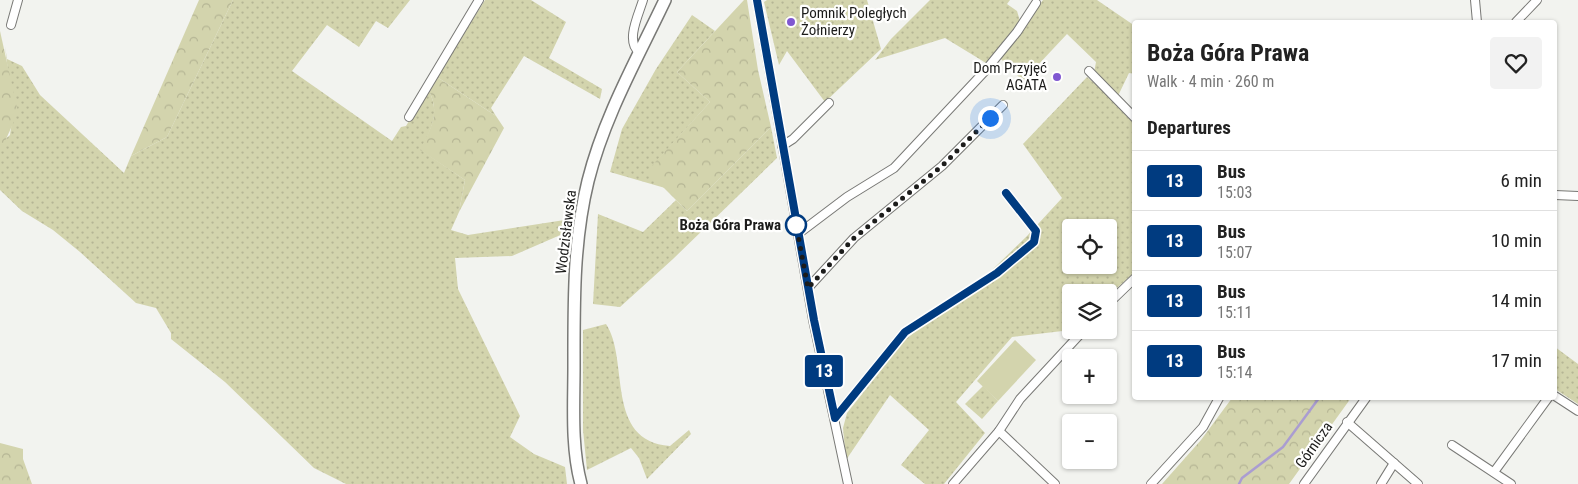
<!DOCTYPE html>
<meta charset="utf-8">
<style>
:root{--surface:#fff;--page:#f2f2f2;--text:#222;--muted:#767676;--line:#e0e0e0}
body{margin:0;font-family:"Roboto Condensed",sans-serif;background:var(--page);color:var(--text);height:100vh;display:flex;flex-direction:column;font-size:19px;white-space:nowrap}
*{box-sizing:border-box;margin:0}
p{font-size:16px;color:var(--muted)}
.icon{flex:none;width:28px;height:28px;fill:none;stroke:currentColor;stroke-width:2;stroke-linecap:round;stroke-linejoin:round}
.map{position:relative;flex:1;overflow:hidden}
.sheet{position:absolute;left:1132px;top:20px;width:425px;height:380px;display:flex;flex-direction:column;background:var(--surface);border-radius:5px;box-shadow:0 1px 4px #0004}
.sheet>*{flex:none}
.badge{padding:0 10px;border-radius:4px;font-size:18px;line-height:32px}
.tools{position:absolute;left:1062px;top:219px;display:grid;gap:10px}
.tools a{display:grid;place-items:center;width:55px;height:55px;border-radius:5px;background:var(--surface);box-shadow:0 1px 4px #0004;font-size:25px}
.you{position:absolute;width:25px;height:25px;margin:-12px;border:4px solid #fff;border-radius:50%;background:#1a73e8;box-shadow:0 0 0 8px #1a73e833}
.map>.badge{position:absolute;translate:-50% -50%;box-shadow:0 0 0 2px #fff}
h2{padding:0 15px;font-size:19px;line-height:45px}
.round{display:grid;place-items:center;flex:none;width:52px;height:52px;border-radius:5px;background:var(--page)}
.head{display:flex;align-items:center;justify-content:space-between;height:85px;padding:0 15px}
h1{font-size:24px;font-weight:700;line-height:38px}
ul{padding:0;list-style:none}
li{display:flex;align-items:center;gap:15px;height:60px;padding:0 15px;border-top:1px solid var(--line)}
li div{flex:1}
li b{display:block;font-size:19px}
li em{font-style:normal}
li .badge{min-width:55px;font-weight:700;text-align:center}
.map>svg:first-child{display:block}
.green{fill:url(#green-dots);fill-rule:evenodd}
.forest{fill:url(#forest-crowns)}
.pitch{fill:#d3d4ad}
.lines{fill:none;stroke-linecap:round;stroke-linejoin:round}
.stream{stroke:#aa9dd1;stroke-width:2.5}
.minor-casing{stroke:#797976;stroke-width:10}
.secondary-casing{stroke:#797976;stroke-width:14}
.minor{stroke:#fff;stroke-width:8}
.secondary{stroke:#fff;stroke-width:11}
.line-casing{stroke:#fff;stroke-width:11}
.line{stroke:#003b80;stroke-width:8}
.walk{stroke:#1c1c1b;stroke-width:5;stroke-dasharray:0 9}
.poi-dot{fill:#8058d1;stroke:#fffffe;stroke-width:2}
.stop-dot{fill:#fff;stroke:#003b80;stroke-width:2.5}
.labels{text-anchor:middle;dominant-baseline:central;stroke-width:4.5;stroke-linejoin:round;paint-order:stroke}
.poi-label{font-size:15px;fill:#1c1c1b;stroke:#fffffe;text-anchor:start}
.stop-label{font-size:15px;font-weight:bold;fill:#1c1c1b;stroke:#fffffe;text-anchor:end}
.street-label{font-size:15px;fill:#1c1c1b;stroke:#fffffe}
</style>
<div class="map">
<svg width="1578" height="484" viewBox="0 0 1578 484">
<defs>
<pattern id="green-dots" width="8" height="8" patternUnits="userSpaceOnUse" patternTransform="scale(1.25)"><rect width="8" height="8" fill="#d3d4ad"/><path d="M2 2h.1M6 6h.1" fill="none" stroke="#b5b594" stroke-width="1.8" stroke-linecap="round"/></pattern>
<pattern id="forest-crowns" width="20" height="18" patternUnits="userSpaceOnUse" patternTransform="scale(1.25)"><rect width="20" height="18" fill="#d3d4ad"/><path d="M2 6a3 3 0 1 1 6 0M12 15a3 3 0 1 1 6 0" fill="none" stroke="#b5b594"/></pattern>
</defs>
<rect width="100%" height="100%" fill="#f2f3ef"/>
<!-- green -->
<g class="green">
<path d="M233 0H410L388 28 376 21 359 47 327 25 292 71 392 141 401 127 406 126 428 89C441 113 431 128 421 150L465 180 459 212 451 230 468 235 571 219 565 233 512 256 455 258 458 289 520 416 510 437 534 454 565 467 567 484H346L314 468 225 382 171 339V333L156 308 136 303 80 252 53 230 22 211 0 190V144L10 135 13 114 5 46 7 59 22 66 40 95 124 173 131 156 167 137Z"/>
<polygon points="485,0 531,0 566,22 549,58 602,89 600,99 524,56 491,108 496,116 437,77"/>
<polygon points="767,0 867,0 881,49 825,102 787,51 779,65 764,2"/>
<polygon points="930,0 1010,0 1007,4 1017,11 1020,21 986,63 945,38 875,60 891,39"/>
<polygon points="1043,0 1097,0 1135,26 1135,74 1129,73 1117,98 1094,73 1096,62 1067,34 1023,81 1000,58"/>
<polygon points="692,15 715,31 677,72 710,102 648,171 665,188 610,172 622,129 656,69"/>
<path d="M1087 77 1135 118V272L1109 295V292H1071V330L1012 337 956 402 985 433 944 484H925L901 465 929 430 890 395 846 460 843 428 847 413 906 339 990 272 1027 236 1062 198 1023 144ZM1071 228H1109V265H1071Z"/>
<polygon points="771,127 777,158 673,259 620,307 593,304 598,214 643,232 676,200 687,211"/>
<path d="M606 324C630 360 604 441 670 446L689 430 691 434 647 479 639 458 631 448 587 470 583 430V330Z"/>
<polygon points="1555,347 1578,364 1578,404 1555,389"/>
<polygon points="983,386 998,401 982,419 965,404"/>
</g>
<!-- forest -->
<g class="forest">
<polygon points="199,0 233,0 167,137 131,156"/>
<polygon points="744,0 747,0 758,70 771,127 687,211 647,171 710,102 677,72"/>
<polygon points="0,31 18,112 0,153"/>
<path d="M437 77 496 116 504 128 459 212 465 180 420 150C431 128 441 113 428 89Z"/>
<polygon points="1232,398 1351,398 1289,484 1162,484 1201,440"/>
<polygon points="0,443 23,449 23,459 32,484 0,484"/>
</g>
<!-- pitch -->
<polygon class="pitch" points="1015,340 1036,360 998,401 977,381"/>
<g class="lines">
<!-- stream -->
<polyline class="stream" points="1239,484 1242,478 1283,447 1319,398"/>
<!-- minor casing -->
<g class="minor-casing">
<g id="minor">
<polyline points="757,0 813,320 848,484"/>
<polyline points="1475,0 1477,22"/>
<polyline points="1516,22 1537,0"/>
<polyline points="11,25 18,0"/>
<path d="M639 52C625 41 639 14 643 0"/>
<polyline points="1089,71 1135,118"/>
<polyline points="409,117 479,0"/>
<polyline points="782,146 793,139 829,103"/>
<polyline points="1555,195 1578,196"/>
<polyline points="798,234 847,197 894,168 985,71 1017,32 1036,3"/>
<polyline points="808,288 854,238 942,166 1003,105"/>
<polyline points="1109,303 1135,278"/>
<polyline points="1555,396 1578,411"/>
<polyline points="835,418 905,332 997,273 1034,242 1036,231 1006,193"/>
<polyline points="1347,422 1418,484"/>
<polyline points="999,431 1055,484"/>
<polyline points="1452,445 1511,484"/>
<polyline points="1494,472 1548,398"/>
<polyline points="953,484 999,431 1020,399 1084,330"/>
<polyline points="1151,484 1203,427 1219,398"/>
<polyline points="1304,484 1366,398"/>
<polyline points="1381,484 1394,463"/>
</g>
</g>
<!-- secondary casing -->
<g class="secondary-casing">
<path id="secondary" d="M581 484C571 447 574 405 574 367 574 304 573 242 588 181 604 117 637 59 665 0"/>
</g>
<!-- minor -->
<use href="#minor" class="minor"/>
<!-- secondary -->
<use href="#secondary" class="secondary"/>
</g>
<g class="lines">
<!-- line casing -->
<g class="line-casing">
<polyline id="line" points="757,0 814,320 835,418 905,332 997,273 1034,242 1036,231 1006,193"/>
</g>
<!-- line -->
<use href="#line" class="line"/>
<!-- walk -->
<polyline class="walk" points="796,225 795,219 808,288 854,238 942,166 990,118"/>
</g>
<!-- markers -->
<g class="poi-dot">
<circle cx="791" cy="22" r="5"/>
<circle cx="1057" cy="77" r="5"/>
</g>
<circle class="stop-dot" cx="796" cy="225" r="10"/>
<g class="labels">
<!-- poi labels -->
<g class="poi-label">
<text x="801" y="13">Pomnik Poległych<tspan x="801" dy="17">Żołnierzy</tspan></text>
<text x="1047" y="68" text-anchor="end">Dom Przyjęć<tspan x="1047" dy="17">AGATA</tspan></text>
</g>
<!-- stop labels -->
<g class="stop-label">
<text x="781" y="225">Boża Góra Prawa</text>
</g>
<!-- street labels -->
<g class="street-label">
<text transform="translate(566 232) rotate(-83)">Wodzisławska</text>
<text transform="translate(1314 445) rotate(-55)">Górnicza</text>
</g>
</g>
</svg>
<div class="tools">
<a><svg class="icon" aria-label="locate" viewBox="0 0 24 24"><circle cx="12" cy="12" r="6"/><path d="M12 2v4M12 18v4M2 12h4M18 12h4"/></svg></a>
<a><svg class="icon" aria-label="layers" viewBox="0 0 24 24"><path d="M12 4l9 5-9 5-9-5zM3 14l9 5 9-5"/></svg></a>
<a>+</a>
<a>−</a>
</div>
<div class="you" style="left:990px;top:118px"></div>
<b class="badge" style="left:824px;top:371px;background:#003b80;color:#fff">13</b>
<section class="sheet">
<div class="head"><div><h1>Boża Góra Prawa</h1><p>Walk · 4 min · 260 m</p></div><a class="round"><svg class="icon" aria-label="heart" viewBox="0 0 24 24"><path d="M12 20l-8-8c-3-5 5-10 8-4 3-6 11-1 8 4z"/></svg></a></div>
<h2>Departures</h2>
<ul>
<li><span class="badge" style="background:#003b80;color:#fff">13</span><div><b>Bus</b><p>15:03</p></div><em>6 min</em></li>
<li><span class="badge" style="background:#003b80;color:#fff">13</span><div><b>Bus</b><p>15:07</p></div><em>10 min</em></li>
<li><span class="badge" style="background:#003b80;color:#fff">13</span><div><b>Bus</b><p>15:11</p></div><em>14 min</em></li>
<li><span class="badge" style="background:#003b80;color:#fff">13</span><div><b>Bus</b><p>15:14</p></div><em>17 min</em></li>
</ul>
</section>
</div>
